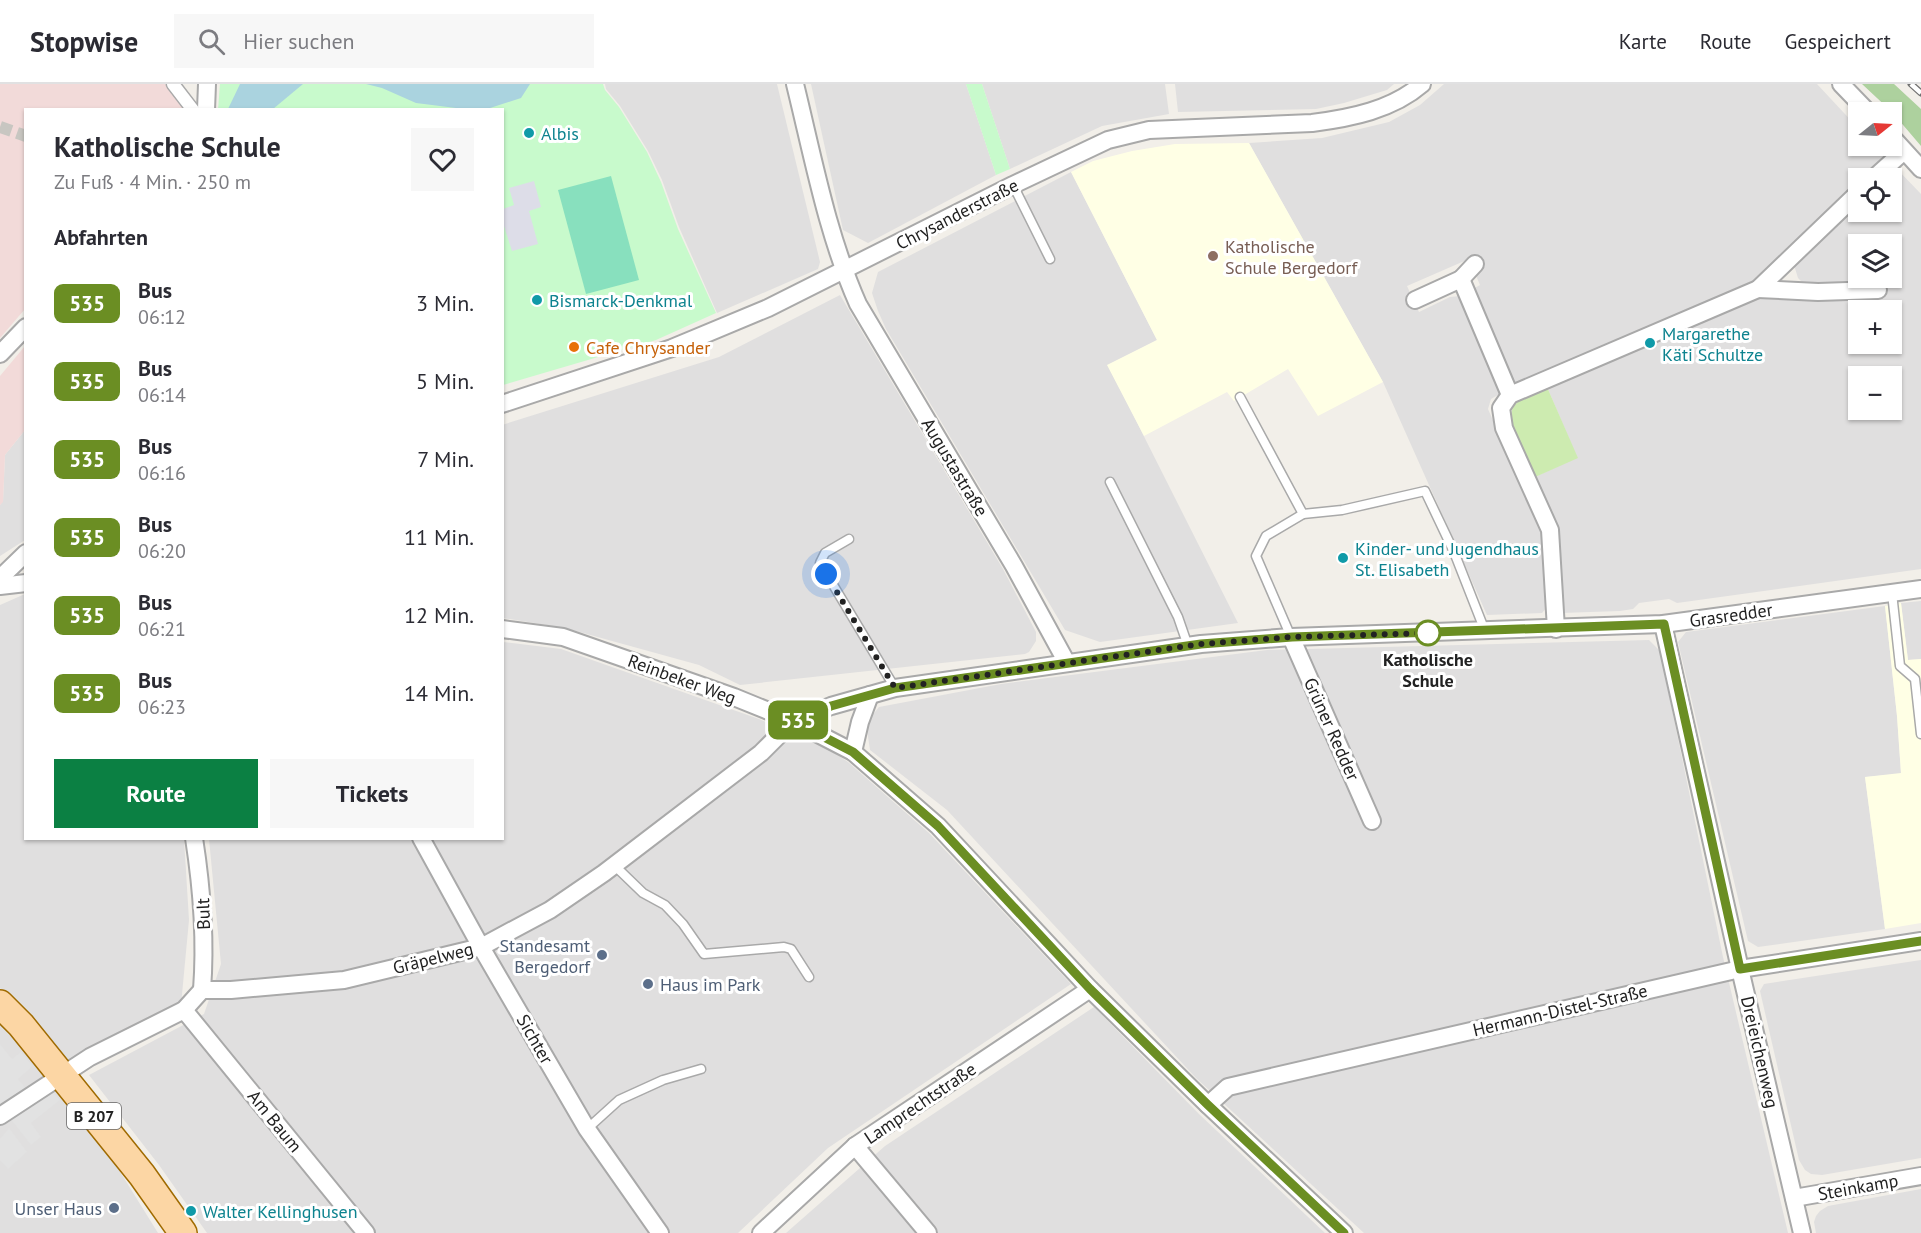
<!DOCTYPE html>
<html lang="de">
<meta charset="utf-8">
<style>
:root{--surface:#fff;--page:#f7f7f7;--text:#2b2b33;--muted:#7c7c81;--line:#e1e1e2;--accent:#0b8043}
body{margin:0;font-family:"PT Sans",sans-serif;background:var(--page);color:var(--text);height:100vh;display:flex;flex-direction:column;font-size:22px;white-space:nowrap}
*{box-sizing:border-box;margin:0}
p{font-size:20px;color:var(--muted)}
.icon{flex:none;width:33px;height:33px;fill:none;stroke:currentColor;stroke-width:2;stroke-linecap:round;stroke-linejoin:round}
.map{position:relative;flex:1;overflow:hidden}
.side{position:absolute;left:24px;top:24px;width:480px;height:732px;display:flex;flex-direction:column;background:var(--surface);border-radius:0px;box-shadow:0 2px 4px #0004}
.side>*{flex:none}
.badge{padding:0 12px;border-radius:9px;font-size:21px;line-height:39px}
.needle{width:39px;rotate:72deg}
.tools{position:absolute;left:1848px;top:18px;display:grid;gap:12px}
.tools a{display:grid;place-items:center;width:54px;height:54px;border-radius:0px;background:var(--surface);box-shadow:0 2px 4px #0004;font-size:30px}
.you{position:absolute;width:30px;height:30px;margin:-15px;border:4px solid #fff;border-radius:50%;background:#1a73e8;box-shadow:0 0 0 9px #1a73e833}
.map>.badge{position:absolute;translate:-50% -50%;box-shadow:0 0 0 3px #fff}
h2{padding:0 30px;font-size:22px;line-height:54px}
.round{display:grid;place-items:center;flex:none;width:63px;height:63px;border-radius:0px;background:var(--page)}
.overview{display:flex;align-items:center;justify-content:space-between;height:102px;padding:0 30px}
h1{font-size:28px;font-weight:800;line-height:45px}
.action{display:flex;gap:12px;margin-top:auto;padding:12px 30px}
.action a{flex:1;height:69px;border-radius:0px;background:var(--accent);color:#fff;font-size:24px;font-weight:800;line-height:69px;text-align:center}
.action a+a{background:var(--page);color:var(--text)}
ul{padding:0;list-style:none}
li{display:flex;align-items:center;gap:18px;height:78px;padding:0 30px}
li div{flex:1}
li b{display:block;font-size:22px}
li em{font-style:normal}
li .badge{min-width:66px;font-weight:700;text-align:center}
header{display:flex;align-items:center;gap:36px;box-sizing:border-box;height:84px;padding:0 30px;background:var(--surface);border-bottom:2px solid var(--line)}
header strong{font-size:28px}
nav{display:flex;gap:33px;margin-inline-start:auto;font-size:21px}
.search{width:420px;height:54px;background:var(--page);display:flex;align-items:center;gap:15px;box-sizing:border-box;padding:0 21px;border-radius:0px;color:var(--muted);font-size:22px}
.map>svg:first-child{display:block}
.residential{fill:#e0dfdf;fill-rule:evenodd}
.commercial{fill:#f2dad9}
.education{fill:#ffffe5}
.grass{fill:#cdebb0}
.forest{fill:#add19e}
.park{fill:#c8facc}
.pitch{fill:#88e0be}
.parking{fill:#e2e2e2}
.plaza{fill:#dddde8}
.water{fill:#aad3df}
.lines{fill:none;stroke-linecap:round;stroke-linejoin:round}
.pedestrian-tunnel{stroke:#c8c6c1;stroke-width:12;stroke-dasharray:12 6;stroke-linecap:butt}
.service-casing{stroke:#a9a9a9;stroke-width:11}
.pedestrian-casing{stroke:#a9a9a9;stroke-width:15}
.minor-casing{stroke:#a9a9a9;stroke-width:20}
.primary-casing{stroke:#a06b00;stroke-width:30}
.service{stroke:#fff;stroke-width:8}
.pedestrian{stroke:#fff;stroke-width:12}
.minor{stroke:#fff;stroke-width:16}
.primary{stroke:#fcd6a4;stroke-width:27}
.rail-casing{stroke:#707070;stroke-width:7}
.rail{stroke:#fff;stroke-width:4.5;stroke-dasharray:14;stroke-linecap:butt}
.line-casing{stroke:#fff;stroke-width:14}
.line{stroke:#6b8e23;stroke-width:9}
.walk{stroke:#222;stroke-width:6;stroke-dasharray:0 10.8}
.culture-dot{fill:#0f9aa8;stroke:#fff;stroke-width:2}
.education-dot{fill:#8d6e63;stroke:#fff;stroke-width:2}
.food-dot{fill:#e8710a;stroke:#fff;stroke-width:2}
.stop-dot{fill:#fff;stroke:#6b8e23;stroke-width:3}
.service-dot{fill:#5c6f8a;stroke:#fff;stroke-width:2}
.labels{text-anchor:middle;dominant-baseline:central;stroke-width:6;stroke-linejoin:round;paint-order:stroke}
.shield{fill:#fff;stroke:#646464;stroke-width:1.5}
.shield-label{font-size:16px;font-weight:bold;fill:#222}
.culture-label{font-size:18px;fill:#0d838f;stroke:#fff;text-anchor:start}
.street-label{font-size:18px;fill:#222;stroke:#fff}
.education-label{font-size:18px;fill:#785e54;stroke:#fff;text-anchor:start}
.food-label{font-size:18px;fill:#c56008;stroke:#fff;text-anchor:start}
.stop-label{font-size:18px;font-weight:bold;fill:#222;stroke:#fff}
.service-label{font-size:18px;fill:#4e5e75;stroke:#fff;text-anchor:end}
</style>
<header>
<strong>Stopwise</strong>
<div class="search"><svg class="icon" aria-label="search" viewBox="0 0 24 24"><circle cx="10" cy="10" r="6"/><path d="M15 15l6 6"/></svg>Hier suchen</div>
<nav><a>Karte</a><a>Route</a><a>Gespeichert</a></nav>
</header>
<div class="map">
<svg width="1921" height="1149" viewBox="0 0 1921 1149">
<rect width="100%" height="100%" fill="#f2efe9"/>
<!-- residential -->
<g class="residential">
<polygon points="605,0 777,0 820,178 818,185 717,229 679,143 662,96 648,67 620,22 606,5"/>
<polygon points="811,0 966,0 996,91 868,159 843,146"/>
<polygon points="982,0 1165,0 1169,30 1102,42 1010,85"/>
<polygon points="1175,0 1394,0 1387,6 1344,19 1316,25 1178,28"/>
<polygon points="1444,0 1817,0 1858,44 1858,62 1875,62 1886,73 1864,94 1858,94 1858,100 1782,173 1752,197 1518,302 1515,301 1473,208 1473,205 1480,201 1469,175 1407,202 1419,228 1450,213 1460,212 1503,308 1491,315 1488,325 1541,446 1544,458 1547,523 1542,529 1487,531 1383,298 1249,59 1322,54 1389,38 1420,21"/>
<path d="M1896 84 1921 110V485L1677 519 1669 515 1639 519 1633 525 1620 527 1561 529 1533 394 1577 373 1547 303 1739 218 1759 214 1884 212V199H1803L1798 194 1794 181 1858 119V128H1892V94H1884ZM1858 160H1892V194H1858ZM1858 226H1892V260H1858ZM1858 292H1892V326H1858Z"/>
<polygon points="1071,88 1157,256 1108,281 1238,539 1100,558 1065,546 886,245 878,227 872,209 878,188"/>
<polygon points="840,211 1003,485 1036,548 1036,557 1029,568 1025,570 740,601 699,581 565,544 503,534 502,341 719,273"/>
<polygon points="25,346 25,456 0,472 0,421 3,417 5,371"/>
<polygon points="25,510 26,754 184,755 189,836 181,921 69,980 0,904 0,521"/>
<polygon points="1921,517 1921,575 1908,576 1901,519"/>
<polygon points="1885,522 1897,632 1901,690 1865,693 1885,845 1758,863 1748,857 1678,558 1686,548"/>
<polygon points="1649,556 1660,567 1723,873 1788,1149 1364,1149 1196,994 947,726 870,666 866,639 879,623 1001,600 1267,566"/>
<polygon points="503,558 561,565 759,635 830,666 848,678 929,749 1071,900 828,1064 738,1149 207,1149 159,1081 89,991 204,930 221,880 209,755 502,754"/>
<polygon points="1921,876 1921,1074 1822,1091 1811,1090 1805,1086 1799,1076 1760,907 1764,900"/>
<polygon points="1094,923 1199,1030 1325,1149 786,1149 885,1062"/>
<polygon points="0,931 91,1041 158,1149 0,1149"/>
<polygon points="1921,1105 1921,1149 1816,1149 1814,1138 1816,1132 1820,1127 1828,1122"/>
</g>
<!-- commercial -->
<g class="commercial">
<polygon points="0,0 165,0 183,25 26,26 25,225 0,254"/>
<polygon points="25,262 25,346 5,371 3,418 0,421 0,292"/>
</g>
<!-- education -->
<g class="education">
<polygon points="1249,59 1383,298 1318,332 1288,285 1234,317 1227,308 1144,352 1107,281 1157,256 1071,88 1093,77 1132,67 1175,60"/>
<polygon points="1901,519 1908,576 1921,575 1921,839 1885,845 1865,693 1901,689 1897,632 1885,522"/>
</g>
<!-- grass -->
<path class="grass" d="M1547 303 1578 374 1533 394C1527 379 1503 336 1514 322 1521 312 1536 308 1547 303Z"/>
<!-- forest -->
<polygon class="forest" points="1862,0 1894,0 1921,25 1921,62 1892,28"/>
<!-- park -->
<g class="park">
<polygon points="220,0 603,0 605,6 619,23 647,68 661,98 678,145 716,229 656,256 503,301 502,26 218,26"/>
<polygon points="966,0 982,0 1010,85 996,91"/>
</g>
<!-- pitch -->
<polygon class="pitch" points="611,92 639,196 586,210 558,106"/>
<!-- parking -->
<g class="parking">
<polygon points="0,960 12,975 21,968 33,982 18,995 28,1007 43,996 60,1016 31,1039 41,1053 31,1061 6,1029 0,1032"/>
<polygon points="9,1044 27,1068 8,1085 0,1076 0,1055"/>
</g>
<!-- plaza -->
<polygon class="plaza" points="534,97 541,123 529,127 538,160 512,167 502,136 503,125 514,121 509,104"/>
<!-- water -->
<g class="water">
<polygon points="240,0 303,0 273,25 228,25"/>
<polygon points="366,0 530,0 521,14 487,25 472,26 416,19 382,4"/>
</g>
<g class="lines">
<!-- pedestrian-tunnel -->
<polyline class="pedestrian-tunnel" points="0,43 26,52"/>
<!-- service casing -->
<g class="service-casing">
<g id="service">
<polyline points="1013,101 1050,175"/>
<polyline points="1240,313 1303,430 1342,426 1425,407 1454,468 1485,547"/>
<polyline points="1110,398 1178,533 1188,562"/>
<polyline points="849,455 825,469 820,479 895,604"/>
<polyline points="1892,509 1900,582 1915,595 1921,650"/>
<polyline points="1291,553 1256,472 1266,452 1303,430"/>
<polyline points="614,781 643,809 665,821 683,840 704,870 784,863 791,865 809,893"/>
<polyline points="587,1045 619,1016 663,996 701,985"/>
</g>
</g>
<!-- pedestrian casing -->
<g class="pedestrian-casing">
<polyline id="pedestrian" points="173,0 193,26"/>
</g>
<!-- minor casing -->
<g class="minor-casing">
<g id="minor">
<path d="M795 0C813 73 827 150 858 220L1014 482 1067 579"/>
<polyline points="1841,0 1868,28"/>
<polyline points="206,26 207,0"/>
<polyline points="1892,53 1921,85"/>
<polyline points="1874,94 1904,67"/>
<polyline points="1461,195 1475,180"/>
<polyline points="1758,205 1818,208 1878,206"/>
<polyline points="1415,216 1461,195 1510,311"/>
<polyline points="0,270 26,243"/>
<path d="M502 320 672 264 768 224 1013 101 1108 56 1149 46 1312 39C1351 34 1392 26 1422 0"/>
<polyline points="0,494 26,469"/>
<polyline points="0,502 26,499"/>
<polyline points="1663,540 1740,885 1802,1149"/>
<polyline points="502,545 563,553 734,613 793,637 853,668 938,742 1090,905 1208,1021 1344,1149"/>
<polyline points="1556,545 1550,446 1504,344 1501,324 1510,311 1758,205 1858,109"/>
<polyline points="1291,553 1372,737"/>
<polyline points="853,668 860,638 870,611"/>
<path d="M194 754C202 805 206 854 202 906"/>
<polyline points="421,754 481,863 587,1045 660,1149"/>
<polyline points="184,926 366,1149"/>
<polyline points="1208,1021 1228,1003 1740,885 1921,857"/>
<polyline points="0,1032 90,973 184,926 202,906 231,906 344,896 481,863 550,826 604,789 761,669 793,637 831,622 895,604 1201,560 1291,553 1663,540 1921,505"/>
<polyline points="855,1062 928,1149"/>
<polyline points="1794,1114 1921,1092"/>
<polyline points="761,1149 855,1062 1090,905"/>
</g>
</g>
<!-- primary casing -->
<g class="primary-casing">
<polyline id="primary" points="0,920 21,941 142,1091 183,1149"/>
</g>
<!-- service -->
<use href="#service" class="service"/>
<!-- pedestrian -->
<use href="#pedestrian" class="pedestrian"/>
<!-- minor -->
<use href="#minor" class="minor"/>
<!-- primary -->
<use href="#primary" class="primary"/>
<!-- rail casing -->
<g class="rail-casing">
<polyline id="rail" points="1911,0 1921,9"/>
</g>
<!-- rail -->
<use href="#rail" class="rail"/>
</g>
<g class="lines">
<!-- line casing -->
<g class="line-casing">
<polyline id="line" points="1344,1149 1208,1021 1090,905 938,742 853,668 793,637 831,622 895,604 1201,560 1292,553 1664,540 1740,885 1921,857"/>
</g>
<!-- line -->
<use href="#line" class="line"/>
<!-- walk -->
<polyline class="walk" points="826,490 895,604 1201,560 1292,553 1428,549"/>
</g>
<!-- markers -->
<g class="culture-dot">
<circle cx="529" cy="49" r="6"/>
<circle cx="537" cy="216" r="6"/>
<circle cx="1650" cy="259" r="6"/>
<circle cx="1343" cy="474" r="6"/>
<circle cx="191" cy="1127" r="6"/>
</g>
<circle class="education-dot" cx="1213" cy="172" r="6"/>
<circle class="food-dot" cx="574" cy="263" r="6"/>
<circle class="stop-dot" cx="1428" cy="549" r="12"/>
<g class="service-dot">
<circle cx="602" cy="871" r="6"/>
<circle cx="648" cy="900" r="6"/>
<circle cx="114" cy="1124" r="6"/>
</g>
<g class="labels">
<!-- shield labels -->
<rect class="shield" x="67" y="1019" width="54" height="26" rx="4.5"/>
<g class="shield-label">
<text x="94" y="1032">B 207</text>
</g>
<!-- culture labels -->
<g class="culture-label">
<text x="541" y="49">Albis</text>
<text x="549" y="216">Bismarck-Denkmal</text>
<text x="1662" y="249">Margarethe<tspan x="1662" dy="21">Käti Schultze</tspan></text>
<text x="1355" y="464">Kinder- und Jugendhaus<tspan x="1355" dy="21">St. Elisabeth</tspan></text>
<text x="203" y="1127">Walter Kellinghusen</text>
</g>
<!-- street labels -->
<g class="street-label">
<text transform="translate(957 130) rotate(-27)">Chrysanderstraße</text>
<text transform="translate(955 383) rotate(59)">Augustastraße</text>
<text transform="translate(1731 531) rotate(-8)">Grasredder</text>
<text transform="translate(682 595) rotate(20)">Reinbeker Weg</text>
<text transform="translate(1332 645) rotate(66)">Grüner Redder</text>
<text transform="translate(203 830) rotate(-92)">Bult</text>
<text transform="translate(433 874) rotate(-14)">Gräpelweg</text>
<text transform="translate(1560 926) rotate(-13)">Hermann-Distel-Straße</text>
<text transform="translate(535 955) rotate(60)">Sichter</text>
<text transform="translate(1760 968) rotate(77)">Dreieichenweg</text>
<text transform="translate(920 1019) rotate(-34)">Lamprechtstraße</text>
<text transform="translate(275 1037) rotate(51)">Am Baum</text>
<text transform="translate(1858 1103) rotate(-10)">Steinkamp</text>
</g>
<!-- education labels -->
<g class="education-label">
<text x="1225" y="162">Katholische<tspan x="1225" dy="21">Schule Bergedorf</tspan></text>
</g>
<!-- food labels -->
<g class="food-label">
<text x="586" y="263">Cafe Chrysander</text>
</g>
<!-- stop labels -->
<g class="stop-label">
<text x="1428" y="575">Katholische<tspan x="1428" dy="21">Schule</tspan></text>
</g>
<!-- service labels -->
<g class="service-label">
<text x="590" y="861">Standesamt<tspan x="590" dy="21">Bergedorf</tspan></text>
<text x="660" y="900" text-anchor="start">Haus im Park</text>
<text x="102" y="1124">Unser Haus</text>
</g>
</g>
</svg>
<div class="tools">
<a><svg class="needle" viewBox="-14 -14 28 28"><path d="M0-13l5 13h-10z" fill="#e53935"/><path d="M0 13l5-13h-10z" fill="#7c7c81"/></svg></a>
<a><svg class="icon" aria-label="locate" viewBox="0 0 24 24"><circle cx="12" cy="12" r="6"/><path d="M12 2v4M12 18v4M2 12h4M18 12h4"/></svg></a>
<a><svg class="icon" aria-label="layers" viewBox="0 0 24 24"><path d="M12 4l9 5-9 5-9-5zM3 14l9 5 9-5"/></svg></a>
<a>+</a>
<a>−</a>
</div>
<div class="you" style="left:826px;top:490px"></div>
<b class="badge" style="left:798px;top:636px;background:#6b8e23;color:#fff">535</b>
<section class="side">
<div class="overview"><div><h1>Katholische Schule</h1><p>Zu Fuß · 4 Min. · 250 m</p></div><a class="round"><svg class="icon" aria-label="heart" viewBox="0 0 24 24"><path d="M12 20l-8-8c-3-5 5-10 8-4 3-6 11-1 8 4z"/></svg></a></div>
<h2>Abfahrten</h2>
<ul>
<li><span class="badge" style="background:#6b8e23;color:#fff">535</span><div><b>Bus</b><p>06:12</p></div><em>3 Min.</em></li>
<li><span class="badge" style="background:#6b8e23;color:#fff">535</span><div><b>Bus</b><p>06:14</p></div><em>5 Min.</em></li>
<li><span class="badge" style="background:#6b8e23;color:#fff">535</span><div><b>Bus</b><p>06:16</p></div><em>7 Min.</em></li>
<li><span class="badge" style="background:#6b8e23;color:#fff">535</span><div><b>Bus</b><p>06:20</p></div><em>11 Min.</em></li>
<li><span class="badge" style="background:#6b8e23;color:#fff">535</span><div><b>Bus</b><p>06:21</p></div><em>12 Min.</em></li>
<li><span class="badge" style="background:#6b8e23;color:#fff">535</span><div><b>Bus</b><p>06:23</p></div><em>14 Min.</em></li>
</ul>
<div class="action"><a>Route</a><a>Tickets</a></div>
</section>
</div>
